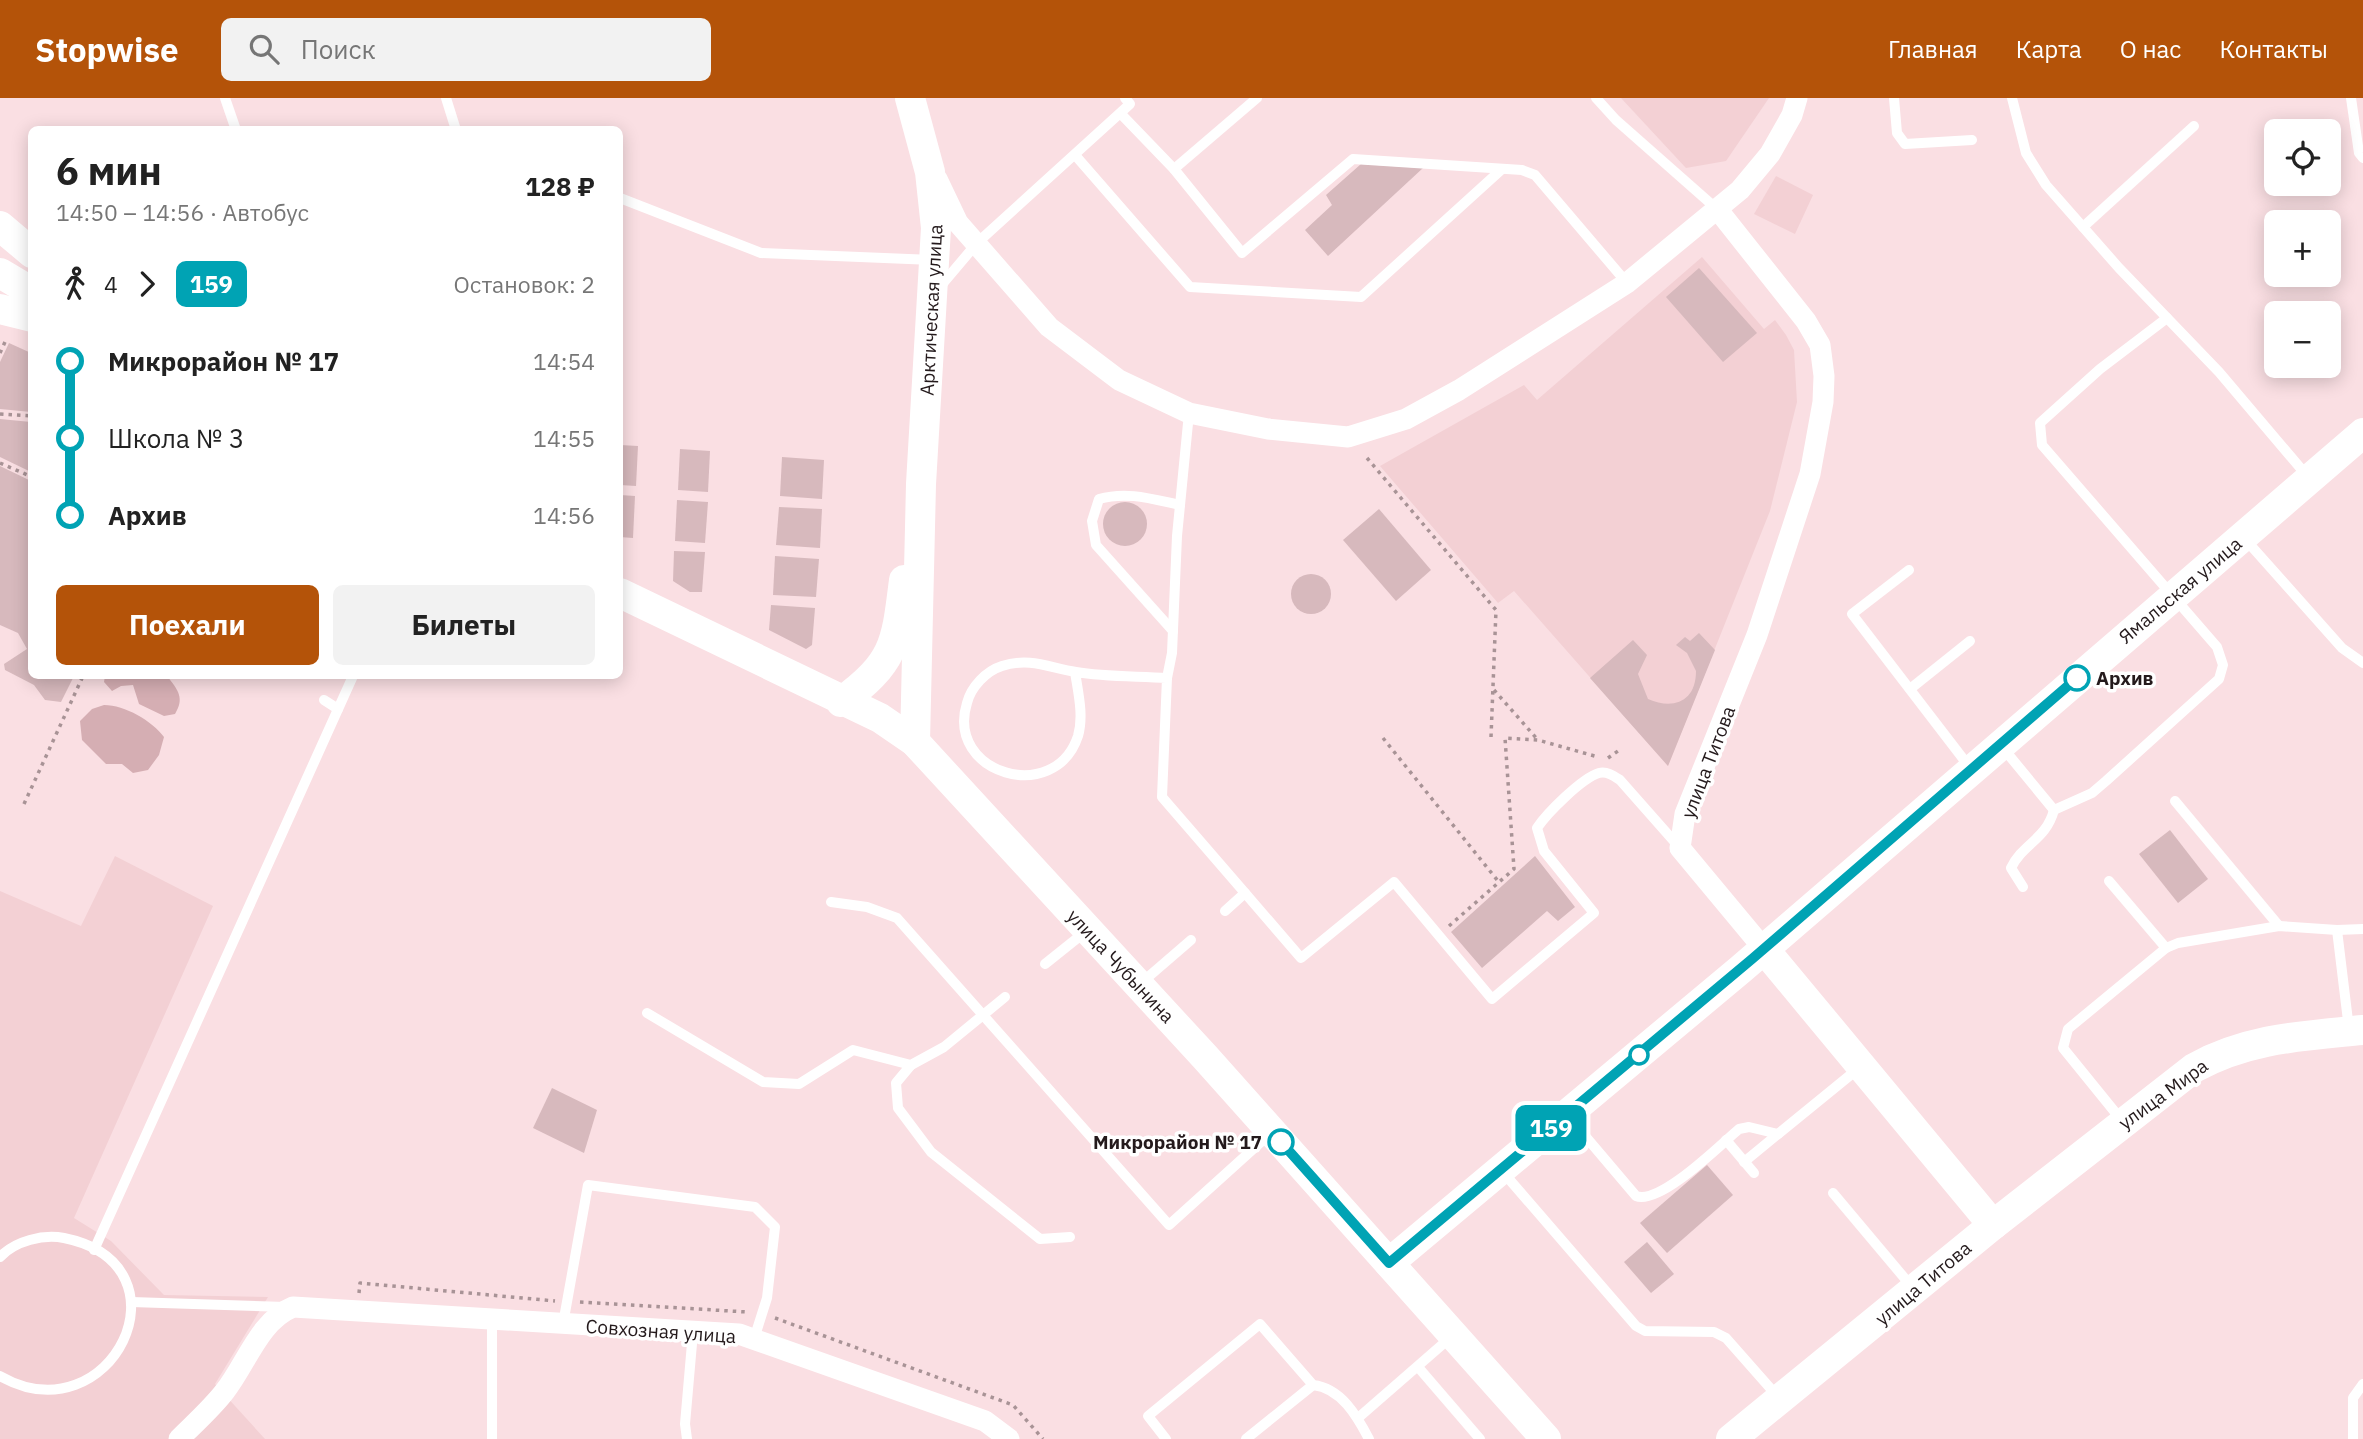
<!DOCTYPE html>
<html lang="ru">
<meta charset="utf-8">
<style>
:root{--surface:#fff;--page:#f2f2f2;--text:#222;--muted:#767676;--accent:#b45309}
body{margin:0;font-family:"IBM Plex Sans",sans-serif;background:var(--page);color:var(--text);height:100vh;display:flex;flex-direction:column;font-size:26px;white-space:nowrap}
*{box-sizing:border-box;margin:0}
p{font-size:23px;color:var(--muted)}
.icon{flex:none;width:38px;height:38px;fill:none;stroke:currentColor;stroke-width:2;stroke-linecap:round;stroke-linejoin:round}
.map{position:relative;flex:1;overflow:hidden}
.side{position:absolute;left:28px;top:28px;width:595px;height:553px;display:flex;flex-direction:column;background:var(--surface);border-radius:10px;box-shadow:0 4px 18px #0003}
.side>*{flex:none}
.badge{padding:0 14px;border-radius:10px;font-size:24px;line-height:46px}
.fabs{position:absolute;left:2264px;top:21px;display:grid;gap:14px}
.fabs a{display:grid;place-items:center;width:77px;height:77px;border-radius:10px;background:var(--surface);box-shadow:0 4px 18px #0003;font-size:35px}
.map>.badge{position:absolute;translate:-50% -50%;box-shadow:0 0 0 4px #fff}
.legs{display:flex;align-items:center;gap:10px;height:77px;padding:0 28px;font-size:23px}
.legs p{margin-inline-start:auto}
.head{display:flex;align-items:center;justify-content:space-between;height:119px;padding:0 28px}
h1{font-size:38px;font-weight:700;line-height:52px}
.button{display:flex;gap:14px;margin-top:auto;padding:14px 28px}
.button a{flex:1;height:80px;border-radius:10px;background:var(--accent);color:#fff;font-size:28px;font-weight:700;line-height:80px;text-align:center}
.button a+a{background:var(--page);color:var(--text)}
ul{padding:0 28px;list-style:none}
li{display:flex;align-items:center;gap:24px;height:77px;font-size:26px}
li i{display:grid;place-items:center;width:10px;height:100%;margin:0 9px;background:currentColor}
li i::after{content:'';width:18px;height:18px;margin:-9px;border:5px solid;border-radius:50%;background:var(--surface)}
li p{margin-inline-start:auto}
li:first-child i{background:linear-gradient(#0000 50%,currentColor 0)}
li:last-child i{background:linear-gradient(currentColor 50%,#0000 0)}
header{display:flex;align-items:center;gap:42px;box-sizing:border-box;height:98px;padding:0 35px;background:var(--accent);color:#fff}
header strong{font-size:33px}
nav{display:flex;gap:38px;margin-inline-start:auto;font-size:24px}
.search{width:490px;height:63px;background:var(--page);display:flex;align-items:center;gap:18px;box-sizing:border-box;padding:0 24px;border-radius:10px;color:var(--muted);font-size:26px}
.map>svg:first-child{display:block}
.built{fill:#f3d0d4}
.green{fill:#d7b9bd}
.forest{fill:#d5aeb3}
.lines{fill:none;stroke-linecap:round;stroke-linejoin:round}
.path{stroke:#a89396;stroke-width:3.5;stroke-dasharray:3.5 5;stroke-linecap:butt}
.lane{stroke:#fff;stroke-width:10}
.street{stroke:#fff;stroke-width:21}
.secondary{stroke:#fff;stroke-width:30}
.line-1-casing{stroke:#fff;stroke-width:16}
.line-1{stroke:#00a3b4;stroke-width:10}
.stop-1-dot{fill:#fff;stroke:#00a3b4;stroke-width:3.5}
.labels{text-anchor:middle;dominant-baseline:central;stroke-width:7;stroke-linejoin:round;paint-order:stroke}
.street-label{font-size:19px;fill:#241a1c;stroke:#fff}
.stop-label{font-size:19px;font-weight:bold;fill:#241a1c;stroke:#fff;text-anchor:start}
</style>
<header>
<strong>Stopwise</strong>
<div class="search"><svg class="icon" aria-label="search" viewBox="0 0 24 24"><circle cx="10" cy="10" r="6"/><path d="M15 15l6 6"/></svg>Поиск</div>
<nav><a>Главная</a><a>Карта</a><a>О нас</a><a>Контакты</a></nav>
</header>
<div class="map">
<svg width="2363" height="1341" viewBox="0 0 2363 1341">
<rect width="100%" height="100%" fill="#fadfe3"/>
<!-- built -->
<g class="built">
<polygon points="1621,0 1769,0 1726,63 1686,70"/>
<polygon points="1776,78 1813,97 1795,136 1754,116"/>
<polygon points="1702,159 1764,231 1775,222 1786,237 1794,252 1797,304 1770,413 1668,668 1514,493 1498,505 1380,368 1524,287 1537,302"/>
<polygon points="115,758 213,808 74,1120 111,1143 164,1197 268,1199 215,1286 265,1341 0,1341 0,793 81,828"/>
</g>
<!-- green -->
<g class="green">
<polygon points="1361,66 1423,70 1328,158 1305,132 1332,107 1326,97"/>
<polygon points="1699,170 1757,235 1723,264 1666,199"/>
<polygon points="9,245 31,255 31,314 0,311 0,264"/>
<polygon points="0,321 31,324 31,374 0,359"/>
<polygon points="620,347 638,348 636,388 620,387"/>
<polygon points="680,351 710,353 708,394 678,392"/>
<polygon points="782,359 824,362 822,401 780,398"/>
<polygon points="0,368 31,383 32,578 74,578 61,604 45,602 34,587 5,572 4,566 27,551 18,535 0,527"/>
<polygon points="620,397 635,398 633,440 620,439"/>
<polygon points="677,402 708,404 705,445 675,443"/>
<circle cx="1125" cy="426" r="22"/>
<polygon points="779,409 822,411 820,450 776,447"/>
<polygon points="1379,411 1431,472 1396,503 1343,442"/>
<polygon points="674,453 705,454 702,494 690,494 673,483"/>
<polygon points="775,458 819,461 816,499 773,497"/>
<circle cx="1311" cy="496" r="20"/>
<polygon points="771,507 815,510 812,547 806,551 769,532"/>
<path d="M1699 535 1715 552 1668 668 1590 580 1633 542 1647 557 1638 576 1648 601C1673 612 1696 604 1696 573L1687 555 1676 547 1685 539 1690 543Z"/>
<polygon points="2170,732 2208,781 2178,805 2139,756"/>
<polygon points="1535,758 1575,809 1558,823 1547,813 1482,870 1451,834"/>
<polygon points="552,990 597,1012 584,1055 533,1030"/>
<polygon points="1707,1067 1733,1097 1667,1155 1640,1125"/>
<polygon points="1647,1144 1674,1176 1651,1195 1624,1164"/>
</g>
<!-- forest -->
<g class="forest">
<path d="M105 578H167C178 592 185 600 175 616L164 618 139 606 133 587 121 588 112 593 104 584Z"/>
<path d="M104 607C125 607 152 623 164 639L159 657 148 672 133 675 122 666H106L82 642 80 623 92 611Z"/>
</g>
<g class="lines">
<!-- path -->
<g class="path">
<polyline points="0,255 5,244"/>
<polyline points="0,316 32,318"/>
<polyline points="1367,360 1496,512 1491,639"/>
<polyline points="0,365 32,379"/>
<polyline points="1494,592 1538,642"/>
<polyline points="1383,640 1498,783"/>
<polyline points="1608,660 1618,653"/>
<polyline points="24,706 83,578"/>
<polyline points="1449,828 1514,771 1505,640 1538,642 1598,659"/>
<polyline points="359,1195 360,1185 555,1203"/>
<polyline points="580,1204 747,1214"/>
<polyline points="775,1220 1013,1307 1043,1341"/>
</g>
<!-- lane -->
<g class="lane">
<polyline points="225,0 236,32"/>
<polyline points="446,0 456,32"/>
<polyline points="1596,0 1616,22 1718,112"/>
<polyline points="1894,0 1897,35 1905,46 1972,42"/>
<polyline points="2012,0 2026,55 2046,87 2119,170 2219,274 2308,379"/>
<polyline points="2351,0 2359,55 2363,60"/>
<polyline points="1121,16 1174,71 1242,155 1353,61 1522,72 1535,77 1627,185"/>
<polyline points="1075,57 1190,189 1361,199 1502,71"/>
<polyline points="1174,71 1257,0"/>
<polyline points="620,100 761,155 933,162"/>
<polyline points="2083,129 2194,28"/>
<polyline points="939,190 977,145 1130,6 1125,0"/>
<polyline points="2245,441 2342,550 2363,565"/>
<polyline points="1909,472 1852,516 1971,671"/>
<path d="M1173 533 1096 447 1092 423 1099 401C1127 393 1152 401 1180 407"/>
<path d="M1075 574C1078 594 1084 618 1078 638 1055 708 945 676 967 605 971 589 986 573 1002 568 1030 559 1050 570 1076 574 1105 579 1137 578 1167 580L1162 699 1245 795 1225 813"/>
<polyline points="1167,580 1172,555 1177,438 1189,315"/>
<polyline points="1910,591 1970,543"/>
<polyline points="324,602 338,611"/>
<polyline points="2003,650 2054,712 2092,695 2106,683 2219,581 2223,567 2217,549 2042,347 2040,325 2100,271 2167,220"/>
<polyline points="2175,703 2279,828"/>
<polyline points="2109,783 2166,850"/>
<path d="M2023 789 2011 770C2023 745 2046 742 2054 712"/>
<path d="M1245 795 1301 860 1394 784 1492 901 1594 815 1544 753 1537 730C1547 715 1582 680 1599 675 1607 673 1614 678 1620 682L1680 750"/>
<polyline points="831,804 867,809 897,820 1169,1127 1272,1034"/>
<polyline points="2337,832 2363,831"/>
<polyline points="1045,866 1085,834"/>
<polyline points="1140,886 1191,842"/>
<polyline points="647,915 763,984 799,986 853,952 911,967 944,949 1005,899"/>
<polyline points="911,967 896,985 898,1010 931,1054 1040,1141 1070,1139"/>
<path d="M1569 1019 1636 1098C1660 1107 1719 1048 1739 1031L1749 1029 1778 1036 1859 970"/>
<polyline points="2123,1024 2063,950 2068,931 2166,850 2178,845 2279,828 2337,832 2349,931"/>
<polyline points="1726,1042 1754,1075"/>
<polyline points="1744,1064 1778,1036"/>
<polyline points="1502,1073 1636,1228 1645,1233 1714,1234 1726,1240 1778,1299"/>
<polyline points="1833,1095 1912,1189"/>
<polyline points="94,1152 353,578"/>
<path d="M0 1159C15 1143 43 1136 64 1140 196 1167 111 1341 0 1278"/>
<polyline points="131,1204 286,1209"/>
<polyline points="563,1226 588,1087 755,1109 775,1129 767,1200 754,1241"/>
<polyline points="1418,1269 1480,1341"/>
<polyline points="1358,1320 1451,1239"/>
<polyline points="492,1341 492,1224"/>
<polyline points="687,1341 685,1326 693,1234"/>
<path d="M1166 1341 1148 1318 1260 1226 1313 1287C1341 1290 1357 1318 1369 1341"/>
<polyline points="1246,1341 1313,1287"/>
<polyline points="2353,1341 2353,1300 2363,1286"/>
</g>
<!-- street -->
<g class="street">
<polyline points="937,81 958,125 1049,229 1119,282 1189,315 1268,331 1348,339 1406,321 1459,292 1627,185 1740,92 1770,56 1792,17 1797,0"/>
<polyline points="1718,112 1806,223 1820,247 1824,278 1823,304 1810,376 1757,537 1685,716 1680,750 1764,851"/>
<path d="M179 1341C195 1325 212 1310 225 1293 247 1265 259 1223 293 1209L739 1236 985 1323 1009 1341"/>
</g>
<!-- secondary -->
<g class="secondary">
<polyline points="910,0 930,74 936,130 921,386 915,644"/>
<polyline points="0,128 32,155"/>
<polyline points="0,175 32,194"/>
<polyline points="0,211 32,219"/>
<polyline points="620,495 880,620 915,644 1205,959 1546,1341"/>
<path d="M841 604C895 564 896 547 904 482"/>
<path d="M1993 1127 2194 970C2248 940 2303 938 2363 932"/>
<polyline points="1389,1165 1741,871 2363,335"/>
<polyline points="1731,1341 1993,1127 1764,851"/>
</g>
</g>
<g class="lines">
<!-- line-1 casing -->
<g class="line-1-casing">
<polyline id="line-1" points="1281,1044 1389,1165 1752,861 2077,580"/>
</g>
<!-- line-1 -->
<use href="#line-1" class="line-1"/>
</g>
<!-- markers -->
<g class="stop-1-dot">
<circle cx="2077" cy="580" r="12"/>
<circle cx="1639" cy="957" r="9"/>
<circle cx="1281" cy="1044" r="12"/>
</g>
<g class="labels">
<!-- street labels -->
<g class="street-label">
<text transform="translate(931 212) rotate(-87)">Арктическая улица</text>
<text transform="translate(2180 492) rotate(-40)">Ямальская улица</text>
<text transform="translate(1708 664) rotate(-69)">улица Титова</text>
<text transform="translate(1121 868) rotate(47)">улица Чубынина</text>
<text transform="translate(2163 996) rotate(-36)">улица Мира</text>
<text transform="translate(1923 1185) rotate(-40)">улица Титова</text>
<text transform="translate(661 1233) rotate(4)">Совхозная улица</text>
</g>
<!-- stop labels -->
<g class="stop-label">
<text x="2096" y="580">Архив</text>
<text x="1262" y="1044" text-anchor="end">Микрорайон № 17</text>
</g>
</g>
</svg>
<div class="fabs">
<a><svg class="icon" aria-label="locate" viewBox="0 0 24 24"><circle cx="12" cy="12" r="6"/><path d="M12 2v4M12 18v4M2 12h4M18 12h4"/></svg></a>
<a>+</a>
<a>−</a>
</div>
<b class="badge" style="left:1551px;top:1030px;background:#00a3b4;color:#fff">159</b>
<section class="side">
<div class="head"><div><h1>6 мин</h1><p>14:50 – 14:56 · Автобус</p></div><b>128 ₽</b></div>
<div class="legs"><svg class="icon" aria-label="walk" viewBox="0 0 24 24"><circle cx="13" cy="4" r="2"/><path d="M13 8l-2 6 4 7M11 14l-3 7M7 12l3-4h3l4 4"/></svg>4<svg class="icon" aria-label="forward" viewBox="0 0 24 24"><path d="M9 5l7 7-7 7"/></svg><b class="badge" style="background:#00a3b4;color:#fff">159</b><p>Остановок: 2</p></div>
<ul>
<li><i style="color:#00a3b4"></i><b>Микрорайон № 17</b><p>14:54</p></li>
<li><i style="color:#00a3b4"></i><span>Школа № 3</span><p>14:55</p></li>
<li><i style="color:#00a3b4"></i><b>Архив</b><p>14:56</p></li>
</ul>
<div class="button"><a>Поехали</a><a>Билеты</a></div>
</section>
</div>
